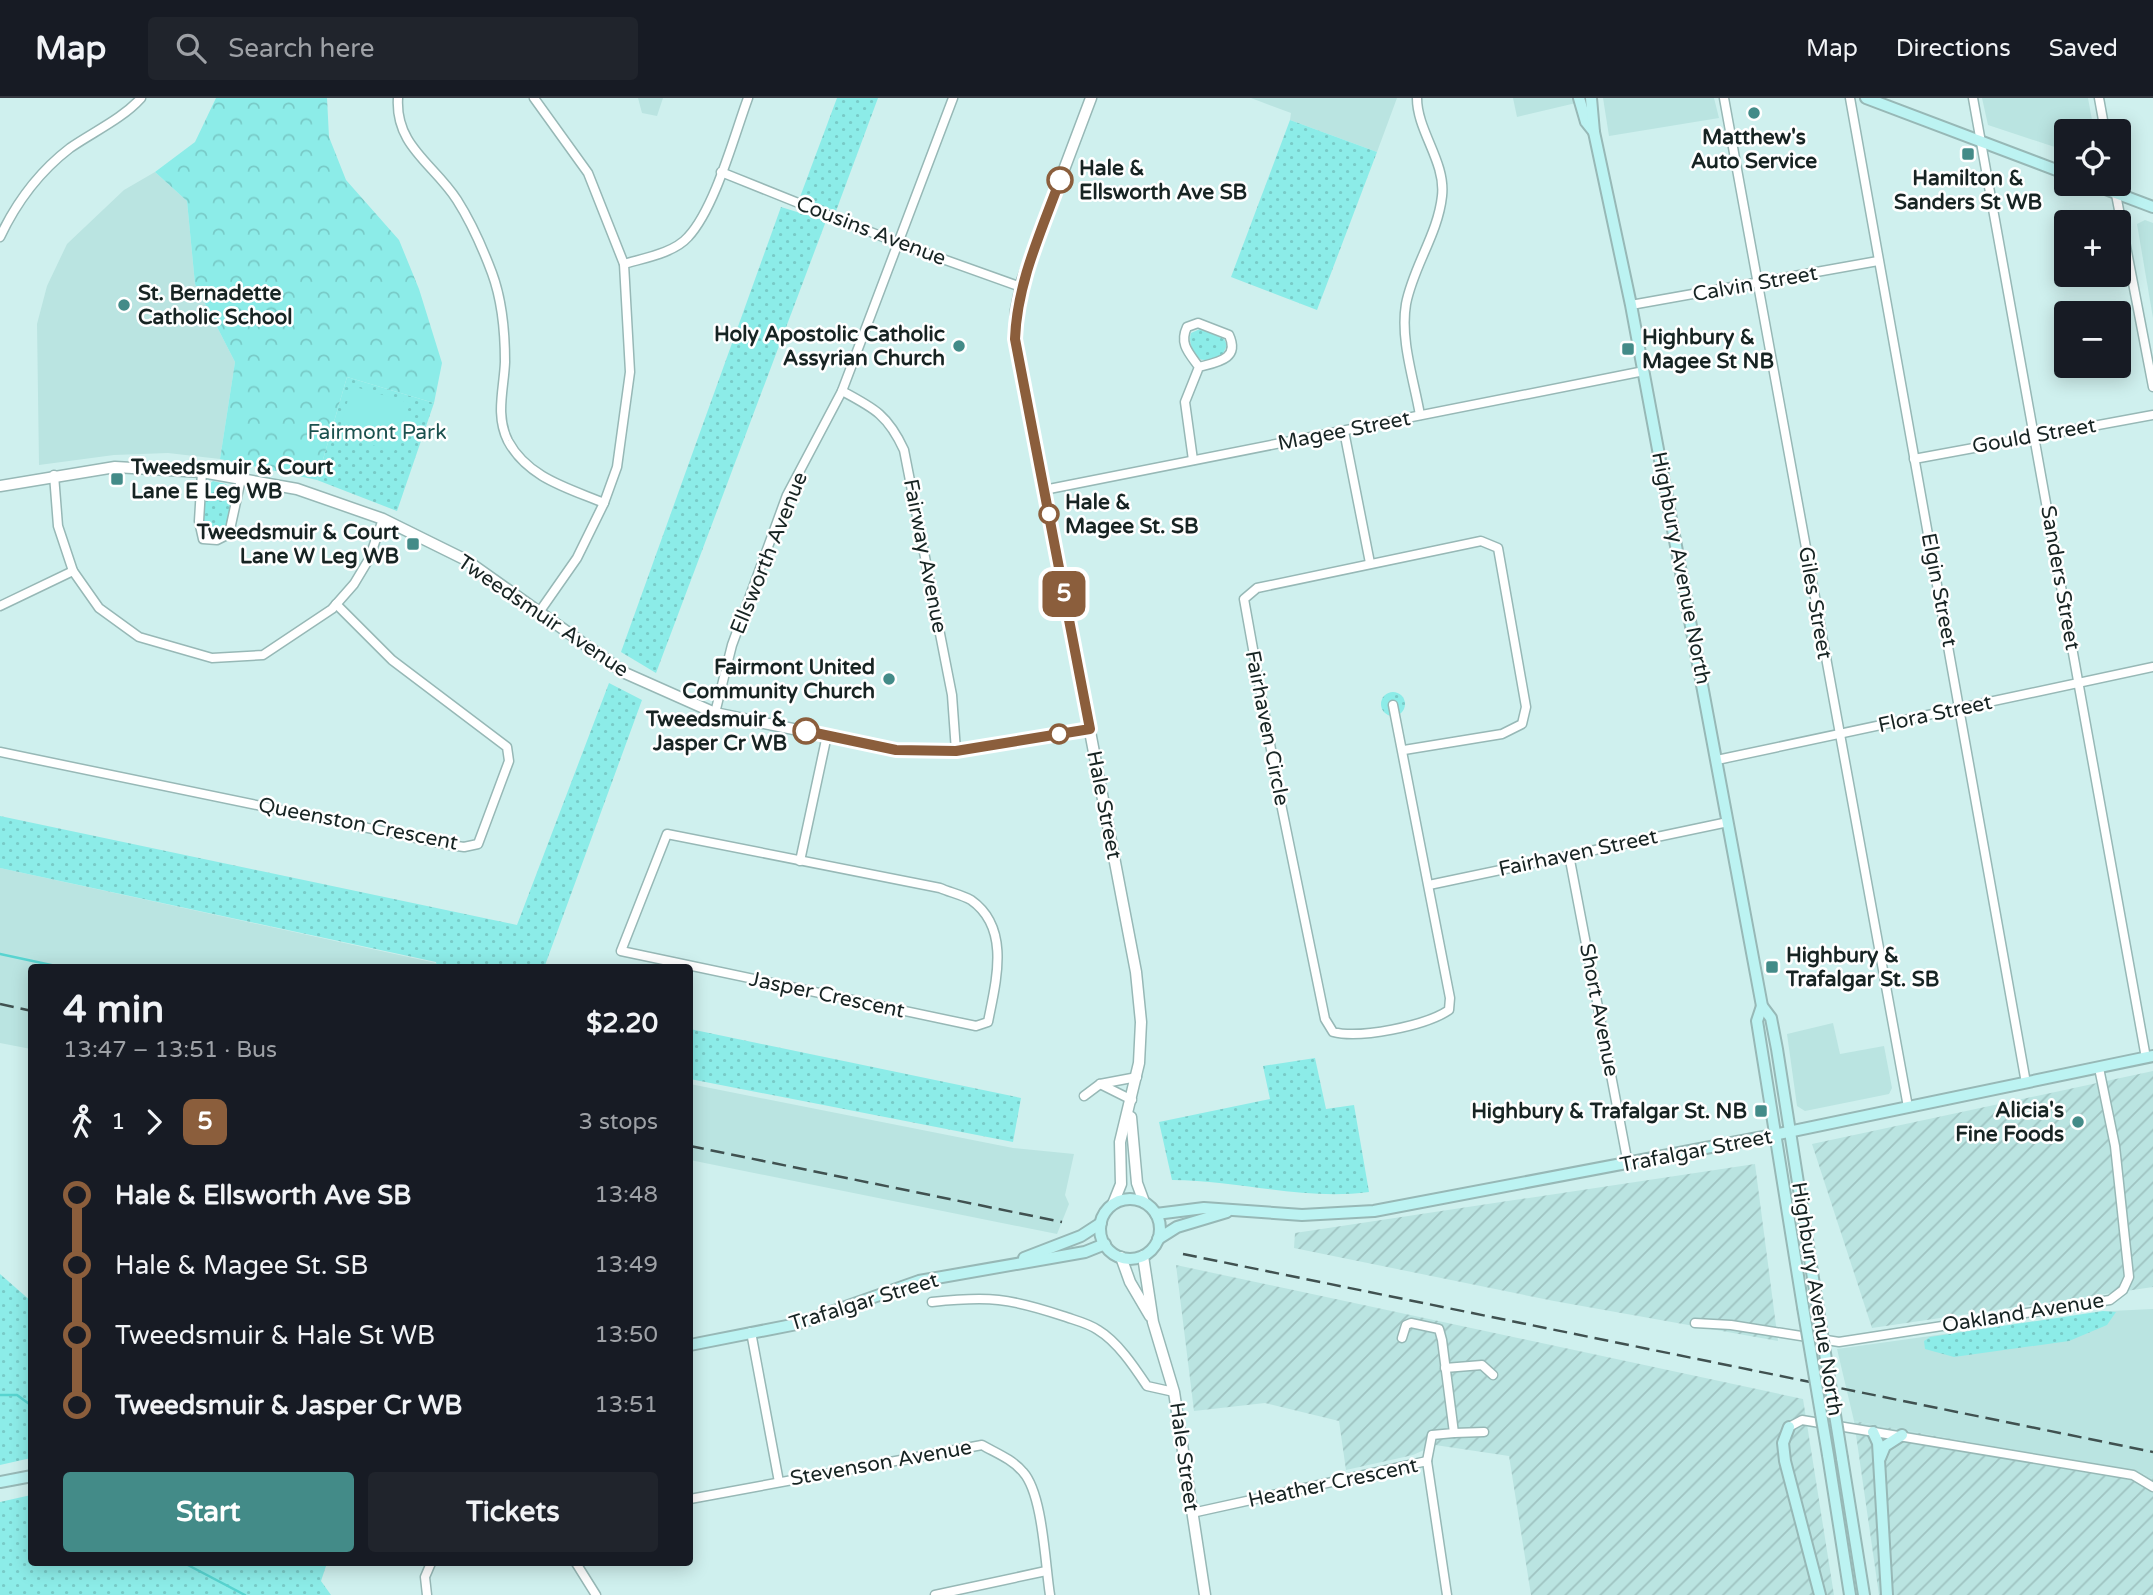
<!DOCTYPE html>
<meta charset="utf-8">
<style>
:root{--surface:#171b24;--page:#20242c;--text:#f1f3f6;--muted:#9ea1a6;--line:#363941;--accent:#438b88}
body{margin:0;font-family:"Varela Round",sans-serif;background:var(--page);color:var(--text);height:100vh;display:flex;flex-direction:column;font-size:26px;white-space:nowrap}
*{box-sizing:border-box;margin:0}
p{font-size:23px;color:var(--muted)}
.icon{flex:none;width:38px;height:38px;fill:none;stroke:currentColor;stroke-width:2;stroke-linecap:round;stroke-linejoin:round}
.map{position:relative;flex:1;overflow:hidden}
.details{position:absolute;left:28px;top:866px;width:665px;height:602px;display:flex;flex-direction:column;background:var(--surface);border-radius:7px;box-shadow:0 4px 18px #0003}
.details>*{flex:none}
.badge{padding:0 14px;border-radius:10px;font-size:24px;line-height:46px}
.controls{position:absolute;left:2054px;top:21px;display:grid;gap:14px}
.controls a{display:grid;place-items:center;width:77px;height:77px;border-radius:7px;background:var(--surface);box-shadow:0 4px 18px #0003;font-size:35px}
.map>.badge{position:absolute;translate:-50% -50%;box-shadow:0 0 0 4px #fff}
.legs{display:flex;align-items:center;gap:10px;height:77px;padding:0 35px;font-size:23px}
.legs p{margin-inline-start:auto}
.head{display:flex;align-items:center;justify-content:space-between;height:119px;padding:0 35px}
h1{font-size:38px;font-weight:700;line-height:52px}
.button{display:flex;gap:14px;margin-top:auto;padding:14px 35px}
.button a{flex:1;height:80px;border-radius:7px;background:var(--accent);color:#fff;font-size:28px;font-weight:700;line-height:80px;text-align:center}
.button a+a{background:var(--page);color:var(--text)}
ul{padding:0 35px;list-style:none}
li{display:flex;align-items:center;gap:24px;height:70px;font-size:26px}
li i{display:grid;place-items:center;width:10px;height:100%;margin:0 9px;background:currentColor}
li i::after{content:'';width:18px;height:18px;margin:-9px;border:5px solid;border-radius:50%;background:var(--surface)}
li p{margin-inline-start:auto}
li:first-child i{background:linear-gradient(#0000 50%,currentColor 0)}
li:last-child i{background:linear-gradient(currentColor 50%,#0000 0)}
header{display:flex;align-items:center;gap:42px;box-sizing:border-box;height:98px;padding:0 35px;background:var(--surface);border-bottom:2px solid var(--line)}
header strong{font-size:33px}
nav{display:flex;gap:38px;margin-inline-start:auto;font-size:24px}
.search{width:490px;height:63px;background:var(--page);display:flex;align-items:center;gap:18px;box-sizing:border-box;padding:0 24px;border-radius:7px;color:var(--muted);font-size:26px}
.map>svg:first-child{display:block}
.built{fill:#bae4e1}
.industrial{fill:url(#industrial-furrows)}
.grass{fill:url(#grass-dots)}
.forest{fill:url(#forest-crowns)}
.pitch{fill:#8cece8}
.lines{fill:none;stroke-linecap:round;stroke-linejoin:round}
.stream{stroke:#58d4d0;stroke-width:2.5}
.minor-casing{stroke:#97b8b6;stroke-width:11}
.tertiary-casing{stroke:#97b8b6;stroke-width:13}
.secondary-casing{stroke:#97b8b6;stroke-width:14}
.minor{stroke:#fff;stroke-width:8}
.tertiary{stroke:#fff;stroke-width:10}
.secondary{stroke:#bcf3f2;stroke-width:10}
.rail{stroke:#405150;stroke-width:2.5;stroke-dasharray:14 7;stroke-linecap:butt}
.secondary-bridge-casing{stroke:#97b8b6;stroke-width:14;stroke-linecap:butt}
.secondary-bridge{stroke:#bcf3f2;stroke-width:10}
.line-1-casing{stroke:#fff;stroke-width:16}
.line-1{stroke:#8b5e3c;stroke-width:10}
.poi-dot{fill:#438b88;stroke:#fff;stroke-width:2.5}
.stop-1-dot{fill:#fff;stroke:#8b5e3c;stroke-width:3.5}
.labels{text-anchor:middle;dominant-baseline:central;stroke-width:5;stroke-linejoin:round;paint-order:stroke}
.poi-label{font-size:21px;font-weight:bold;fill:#172423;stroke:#fff;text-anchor:end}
.stop-label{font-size:21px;font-weight:bold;fill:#172423;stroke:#fff;text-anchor:start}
.street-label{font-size:21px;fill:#172423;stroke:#fff}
.park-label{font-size:21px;fill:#1b514f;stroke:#fff}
</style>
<header>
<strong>Map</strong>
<div class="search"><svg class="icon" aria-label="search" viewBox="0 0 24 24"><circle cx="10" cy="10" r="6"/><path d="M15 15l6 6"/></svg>Search here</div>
<nav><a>Map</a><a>Directions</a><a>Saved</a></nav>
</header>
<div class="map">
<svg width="2153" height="1497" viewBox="0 0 2153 1497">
<defs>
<pattern id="industrial-furrows" width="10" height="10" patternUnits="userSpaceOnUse" patternTransform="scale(1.75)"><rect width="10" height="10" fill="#bae4e1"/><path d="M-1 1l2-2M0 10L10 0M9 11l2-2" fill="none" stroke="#9fc3c1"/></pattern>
<pattern id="grass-dots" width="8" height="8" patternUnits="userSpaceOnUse" patternTransform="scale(1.75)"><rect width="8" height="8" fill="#8cece8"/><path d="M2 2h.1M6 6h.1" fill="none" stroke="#78cac7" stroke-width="1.8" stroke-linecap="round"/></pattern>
<pattern id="forest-crowns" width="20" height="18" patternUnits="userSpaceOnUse" patternTransform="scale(1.75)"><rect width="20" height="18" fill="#8cece8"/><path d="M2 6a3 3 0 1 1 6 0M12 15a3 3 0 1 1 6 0" fill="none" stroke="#78cac7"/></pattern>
</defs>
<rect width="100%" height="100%" fill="#cff0ee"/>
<!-- built -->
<g class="built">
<polygon points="638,0 663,0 657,18 642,15"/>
<polygon points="1251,0 1397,0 1377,54 1290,22 1291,15"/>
<polygon points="1513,0 1574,0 1576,5 1517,19"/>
<polygon points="1603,0 1714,0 1719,20 1609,38"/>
<polygon points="1982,0 2088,0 2094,33 2067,33 2067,53 1988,27"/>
<polygon points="155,74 187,103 195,186 235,264 220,361 168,355 114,357 39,367 37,226 47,188 67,146 124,92"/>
<polygon points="2145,122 2153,125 2153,220 2137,126"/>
<polygon points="0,770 436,865 436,870 32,870 31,951 0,945"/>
<polygon points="1833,925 1840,956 1884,948 1892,990 1889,996 1805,1013 1797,1008 1787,936"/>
<polygon points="690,986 1013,1050 1074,1056 1065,1097 1069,1106 1057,1136 690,1062"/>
<polygon points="2153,1211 2153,1378 1854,1323 1837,1251 2110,1213"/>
</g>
<!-- industrial -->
<g class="industrial">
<polygon points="2153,973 2153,1189 1872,1230 1812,1046"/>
<polygon points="1755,1066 1778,1243 1554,1203 1294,1150 1295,1135"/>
<polygon points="1176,1167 1803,1301 1834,1497 1531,1497 1509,1358 1435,1347 1413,1357 1346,1372 1339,1323 1265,1305 1194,1313"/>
<polygon points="1854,1323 2153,1378 2153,1497 1879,1497"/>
</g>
<!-- grass -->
<g class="grass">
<polygon points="837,0 878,0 836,113 800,99"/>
<polygon points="1290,22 1377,54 1317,212 1231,179"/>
<polygon points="781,109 826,123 656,575 621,554"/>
<path d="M1200 231 1224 241 1227 247 1222 258C1217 259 1210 262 1205 262 1193 262 1188 243 1191 235Z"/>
<polygon points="347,279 434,305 397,413 317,382"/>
<path d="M213 383 226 386 232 395 228 427 218 437 206 435C201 423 201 390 213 383Z"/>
<polygon points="609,585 642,602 544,870 437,870 436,864 0,770 0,718 517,827"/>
<circle cx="1393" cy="606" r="12"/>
<polygon points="690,931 1021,1000 1013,1044 690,981"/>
<path d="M1315 960 1326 1011 1354 1007 1369 1094C1303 1103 1237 1082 1172 1082L1159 1024 1270 1001 1263 968Z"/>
<polygon points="0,1176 32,1204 31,1360 0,1367"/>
<polygon points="2103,1213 2116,1214 2107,1227 2069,1243 1954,1259 1925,1251 1924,1243 1930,1239"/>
<polygon points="31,1397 32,1465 327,1465 321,1483 331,1497 0,1497 0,1404"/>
</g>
<!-- forest -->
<polygon class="forest" points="216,0 327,0 329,39 346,82 399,142 419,191 442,265 434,305 347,279 317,382 220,361 235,264 195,186 187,103 155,74 195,44"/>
<!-- pitch -->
<polygon class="pitch" points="352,288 410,305 394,354 338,336"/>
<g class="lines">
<!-- stream -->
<g class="stream">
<polyline points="0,856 65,870"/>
<polyline points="0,1297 17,1297 32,1308"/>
<polyline points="184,1465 245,1497"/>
</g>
<!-- minor casing -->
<g class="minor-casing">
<g id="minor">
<path d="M398 0C395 48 434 66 457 102 471 124 483 151 492 175 502 202 505 235 505 264 504 291 495 317 508 343 528 380 568 390 604 405"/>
<polyline points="534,0 588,75 624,166 630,274 617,369 604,405 577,460 540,513"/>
<path d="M1417 0C1417 33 1446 64 1442 98 1438 136 1413 169 1406 206 1400 242 1414 282 1420 317"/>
<polyline points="1724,0 1908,1009"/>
<polyline points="1850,0 2026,985"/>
<polyline points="1973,0 2146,960"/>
<polyline points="2099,0 2105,33"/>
<polyline points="721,74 898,145 1021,189"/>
<polyline points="2114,86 2153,289"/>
<path d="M0 139C16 105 40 73 70 50 93 34 122 21 141 0"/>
<path d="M624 166C644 160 674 155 688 139 715 110 734 38 748 0"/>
<polyline points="1631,207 1878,163"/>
<path d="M842 293C874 310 888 317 904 352L952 597 956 653"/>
<polyline points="1344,333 1370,465"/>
<polyline points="1914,361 2153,317"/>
<path d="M1193 362 1185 304 1199 269C1218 264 1240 261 1229 237L1198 225 1187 229C1179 246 1189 255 1199 269"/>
<polyline points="202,374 199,423 203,441 217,442 229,436 241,381"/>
<polyline points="54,377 58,428 73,473 99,510 139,539 212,560 263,557 332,511 354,486 369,461 383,421"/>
<polyline points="1044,392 1644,273"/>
<polyline points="0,508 73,473"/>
<path d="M1393 607 1450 900 1449 912C1425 928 1360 941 1333 934L1325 921 1279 696 1244 501 1257 490 1481 443 1498 450 1526 609 1522 626 1502 636 1404 652"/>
<polyline points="715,615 732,547 787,397 842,293 953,0"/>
<polyline points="0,654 450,747 464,749 478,746 509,663 507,649 392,562 336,506"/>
<polyline points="1717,662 2153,569"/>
<path d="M667 736 940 790C949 794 962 797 971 802 1011 830 996 883 988 924L976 928 621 853Z"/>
<polyline points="1569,757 1628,1066"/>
<polyline points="800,763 827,637"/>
<polyline points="1429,787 1728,724"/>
<polyline points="1100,986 1132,1002"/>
<polyline points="1084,998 1100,986 1137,979"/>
<path d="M932 1204C989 1198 1009 1200 1063 1218 1074 1222 1088 1225 1098 1232 1118 1244 1135 1270 1147 1288L1174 1294"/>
<polyline points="1695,1225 1731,1227 1839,1244 2110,1202 2123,1192 2129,1179 2115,1048 2099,970"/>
<polyline points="751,1234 779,1384"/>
<polyline points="1402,1240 1406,1227 1411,1225 1439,1231 1442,1242 1454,1335 1432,1337 1427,1363"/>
<polyline points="1445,1270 1482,1267 1493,1277"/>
<polyline points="1789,1329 1802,1322 2133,1377 2153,1389"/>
<polyline points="1454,1335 1484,1334"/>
<path d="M690 1401 982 1347C996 1355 1012 1361 1023 1374 1043 1396 1045 1466 1050 1497"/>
<polyline points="1192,1415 1427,1363 1447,1497"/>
<polyline points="576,1465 596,1497"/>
<polyline points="427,1497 425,1479 431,1465"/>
<polyline points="935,1497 1046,1473"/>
</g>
</g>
<!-- tertiary casing -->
<g class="tertiary-casing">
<g id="tertiary">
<polyline points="1091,0 1022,183 1016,212 1015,241 1136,874 1141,924 1139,965 1120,1044 1121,1086 1113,1106"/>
<polyline points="0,388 115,369 202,374 297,391 383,421 466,462 625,575 715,615 896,652 956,653 1090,631"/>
<polyline points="1131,1019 1137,1085 1144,1104"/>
<polyline points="1143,1158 1153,1224 1174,1294 1205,1497"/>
<polyline points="1121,1159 1130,1184 1150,1218"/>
</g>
</g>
<!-- secondary casing -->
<g class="secondary-casing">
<g id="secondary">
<polyline points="1579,0 1586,24 1594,34"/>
<polyline points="1591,0 1594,34 1631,207 1762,908 1771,920 1777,951 1818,1212"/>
<polyline points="1866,0 2067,76"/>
<polyline points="2092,86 2153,109"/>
<polyline points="1762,908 1757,923 1803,1209"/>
<circle cx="1130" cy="1131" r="30"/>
<polyline points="1156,1116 1204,1110 1302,1117 1374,1113 1774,1037 2153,958"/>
<polyline points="1158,1141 1177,1129 1227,1114"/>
<polyline points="1024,1160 1081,1138 1101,1125"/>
<polyline points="690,1247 797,1226 919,1183 1085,1154 1105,1146"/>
<polyline points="1789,1329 1783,1345 1785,1363 1820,1497"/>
<polyline points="1873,1334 1878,1345 1887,1497"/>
<polyline points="1828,1357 1850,1497"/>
<polyline points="1842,1360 1864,1497"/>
<polyline points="1880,1360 1885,1348 1902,1337"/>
<polyline points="0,1384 32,1378"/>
</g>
</g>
<!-- minor -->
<use href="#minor" class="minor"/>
<!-- tertiary -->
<use href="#tertiary" class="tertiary"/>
<!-- secondary -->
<use href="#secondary" class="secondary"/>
<!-- rail -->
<g class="rail">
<polyline points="0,906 32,913"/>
<polyline points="690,1048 1062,1124"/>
<polyline points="1183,1156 2153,1354"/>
</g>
<!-- secondary-bridge casing -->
<g class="secondary-bridge-casing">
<g id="secondary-bridge">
<polyline points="1803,1209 1828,1357"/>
<polyline points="1818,1212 1842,1360"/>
</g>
</g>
<!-- secondary-bridge -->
<use href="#secondary-bridge" class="secondary-bridge"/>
</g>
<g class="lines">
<!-- line-1 casing -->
<g class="line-1-casing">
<path id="line-1" d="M806 633 896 652 956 653 1090 631 1015 241C1017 185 1041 134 1060 82"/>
</g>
<!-- line-1 -->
<use href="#line-1" class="line-1"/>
</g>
<!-- markers -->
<g class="poi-dot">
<circle cx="1754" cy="15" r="7"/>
<rect x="1961" y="49" width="14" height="14" rx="3.5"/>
<circle cx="124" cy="207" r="7"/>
<circle cx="959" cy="248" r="7"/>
<rect x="1621" y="244" width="14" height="14" rx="3.5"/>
<rect x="110" y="374" width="14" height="14" rx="3.5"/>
<rect x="406" y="439" width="14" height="14" rx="3.5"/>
<circle cx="889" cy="581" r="7"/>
<rect x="1765" y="862" width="14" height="14" rx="3.5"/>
<rect x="1754" y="1006" width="14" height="14" rx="3.5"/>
<circle cx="2078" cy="1024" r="7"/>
</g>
<g class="stop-1-dot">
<circle cx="1060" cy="82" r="12"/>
<circle cx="1049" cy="416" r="9"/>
<circle cx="806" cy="633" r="12"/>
<circle cx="1059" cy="636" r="9"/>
</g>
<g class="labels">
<!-- poi labels -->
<g class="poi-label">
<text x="1754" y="39" text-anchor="middle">Matthew's<tspan x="1754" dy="24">Auto Service</tspan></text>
<text x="1968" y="80" text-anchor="middle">Hamilton &amp;<tspan x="1968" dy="24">Sanders St WB</tspan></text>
<text x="138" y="195" text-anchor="start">St. Bernadette<tspan x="138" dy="24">Catholic School</tspan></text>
<text x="945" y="236">Holy Apostolic Catholic<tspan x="945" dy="24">Assyrian Church</tspan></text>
<text x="1642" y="239" text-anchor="start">Highbury &amp;<tspan x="1642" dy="24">Magee St NB</tspan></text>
<text x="131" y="369" text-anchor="start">Tweedsmuir &amp; Court<tspan x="131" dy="24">Lane E Leg WB</tspan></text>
<text x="399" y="434">Tweedsmuir &amp; Court<tspan x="399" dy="24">Lane W Leg WB</tspan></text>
<text x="875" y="569">Fairmont United<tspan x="875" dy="24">Community Church</tspan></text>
<text x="1786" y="857" text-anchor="start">Highbury &amp;<tspan x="1786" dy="24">Trafalgar St. SB</tspan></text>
<text x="2064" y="1012">Alicia's<tspan x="2064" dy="24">Fine Foods</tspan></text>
<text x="1747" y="1013">Highbury &amp; Trafalgar St. NB</text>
</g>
<!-- stop labels -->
<g class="stop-label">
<text x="1079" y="70">Hale &amp;<tspan x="1079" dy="24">Ellsworth Ave SB</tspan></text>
<text x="1065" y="404">Hale &amp;<tspan x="1065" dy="24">Magee St. SB</tspan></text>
<text x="787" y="621" text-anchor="end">Tweedsmuir &amp;<tspan x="787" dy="24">Jasper Cr WB</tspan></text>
</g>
<!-- street labels -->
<g class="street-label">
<text transform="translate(871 133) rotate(21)">Cousins Avenue</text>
<text transform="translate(1755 186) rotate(-10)">Calvin Street</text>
<text transform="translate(1344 333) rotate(-11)">Magee Street</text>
<text transform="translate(2034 338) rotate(-10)">Gould Street</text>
<text transform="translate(769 455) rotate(-68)">Ellsworth Avenue</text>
<text transform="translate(925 458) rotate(79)">Fairway Avenue</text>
<text transform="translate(1681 470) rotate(79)">Highbury Avenue North</text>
<text transform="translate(2060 480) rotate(80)">Sanders Street</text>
<text transform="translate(1939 492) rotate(79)">Elgin Street</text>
<text transform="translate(1815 505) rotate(80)">Giles Street</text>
<text transform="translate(543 518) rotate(34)">Tweedsmuir Avenue</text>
<text transform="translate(1935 616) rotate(-12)">Flora Street</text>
<text transform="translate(1267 630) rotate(79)">Fairhaven Circle</text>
<text transform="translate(1104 707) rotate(79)">Hale Street</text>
<text transform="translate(358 726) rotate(11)">Queenston Crescent</text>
<text transform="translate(1578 755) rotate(-12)">Fairhaven Street</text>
<text transform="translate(827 897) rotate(12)">Jasper Crescent</text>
<text transform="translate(1599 912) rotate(79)">Short Avenue</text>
<text transform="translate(1696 1053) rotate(-11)">Trafalgar Street</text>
<text transform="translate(1817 1201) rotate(81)">Highbury Avenue North</text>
<text transform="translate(864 1204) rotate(-17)">Trafalgar Street</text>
<text transform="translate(2023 1215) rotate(-9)">Oakland Avenue</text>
<text transform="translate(1184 1359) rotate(82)">Hale Street</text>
<text transform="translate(881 1365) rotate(-10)">Stevenson Avenue</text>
<text transform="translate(1333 1385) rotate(-12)">Heather Crescent</text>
</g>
<!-- park labels -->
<g class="park-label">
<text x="377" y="334">Fairmont Park</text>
</g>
</g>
</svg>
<div class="controls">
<a><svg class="icon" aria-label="locate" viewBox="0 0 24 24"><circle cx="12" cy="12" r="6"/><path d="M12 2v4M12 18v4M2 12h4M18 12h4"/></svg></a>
<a>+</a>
<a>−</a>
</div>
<b class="badge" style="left:1064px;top:496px;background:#8b5e3c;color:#fff">5</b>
<section class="details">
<div class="head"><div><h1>4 min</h1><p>13:47 – 13:51 · Bus</p></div><b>$2.20</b></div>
<div class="legs"><svg class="icon" aria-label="walk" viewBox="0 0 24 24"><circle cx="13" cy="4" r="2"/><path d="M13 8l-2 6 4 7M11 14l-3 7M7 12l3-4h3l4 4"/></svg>1<svg class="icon" aria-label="forward" viewBox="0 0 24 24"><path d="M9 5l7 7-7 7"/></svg><b class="badge" style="background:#8b5e3c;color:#fff">5</b><p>3 stops</p></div>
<ul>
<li><i style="color:#8b5e3c"></i><b>Hale &amp; Ellsworth Ave SB</b><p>13:48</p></li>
<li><i style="color:#8b5e3c"></i><span>Hale &amp; Magee St. SB</span><p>13:49</p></li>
<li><i style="color:#8b5e3c"></i><span>Tweedsmuir &amp; Hale St WB</span><p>13:50</p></li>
<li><i style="color:#8b5e3c"></i><b>Tweedsmuir &amp; Jasper Cr WB</b><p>13:51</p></li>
</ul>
<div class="button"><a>Start</a><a>Tickets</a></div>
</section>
</div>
